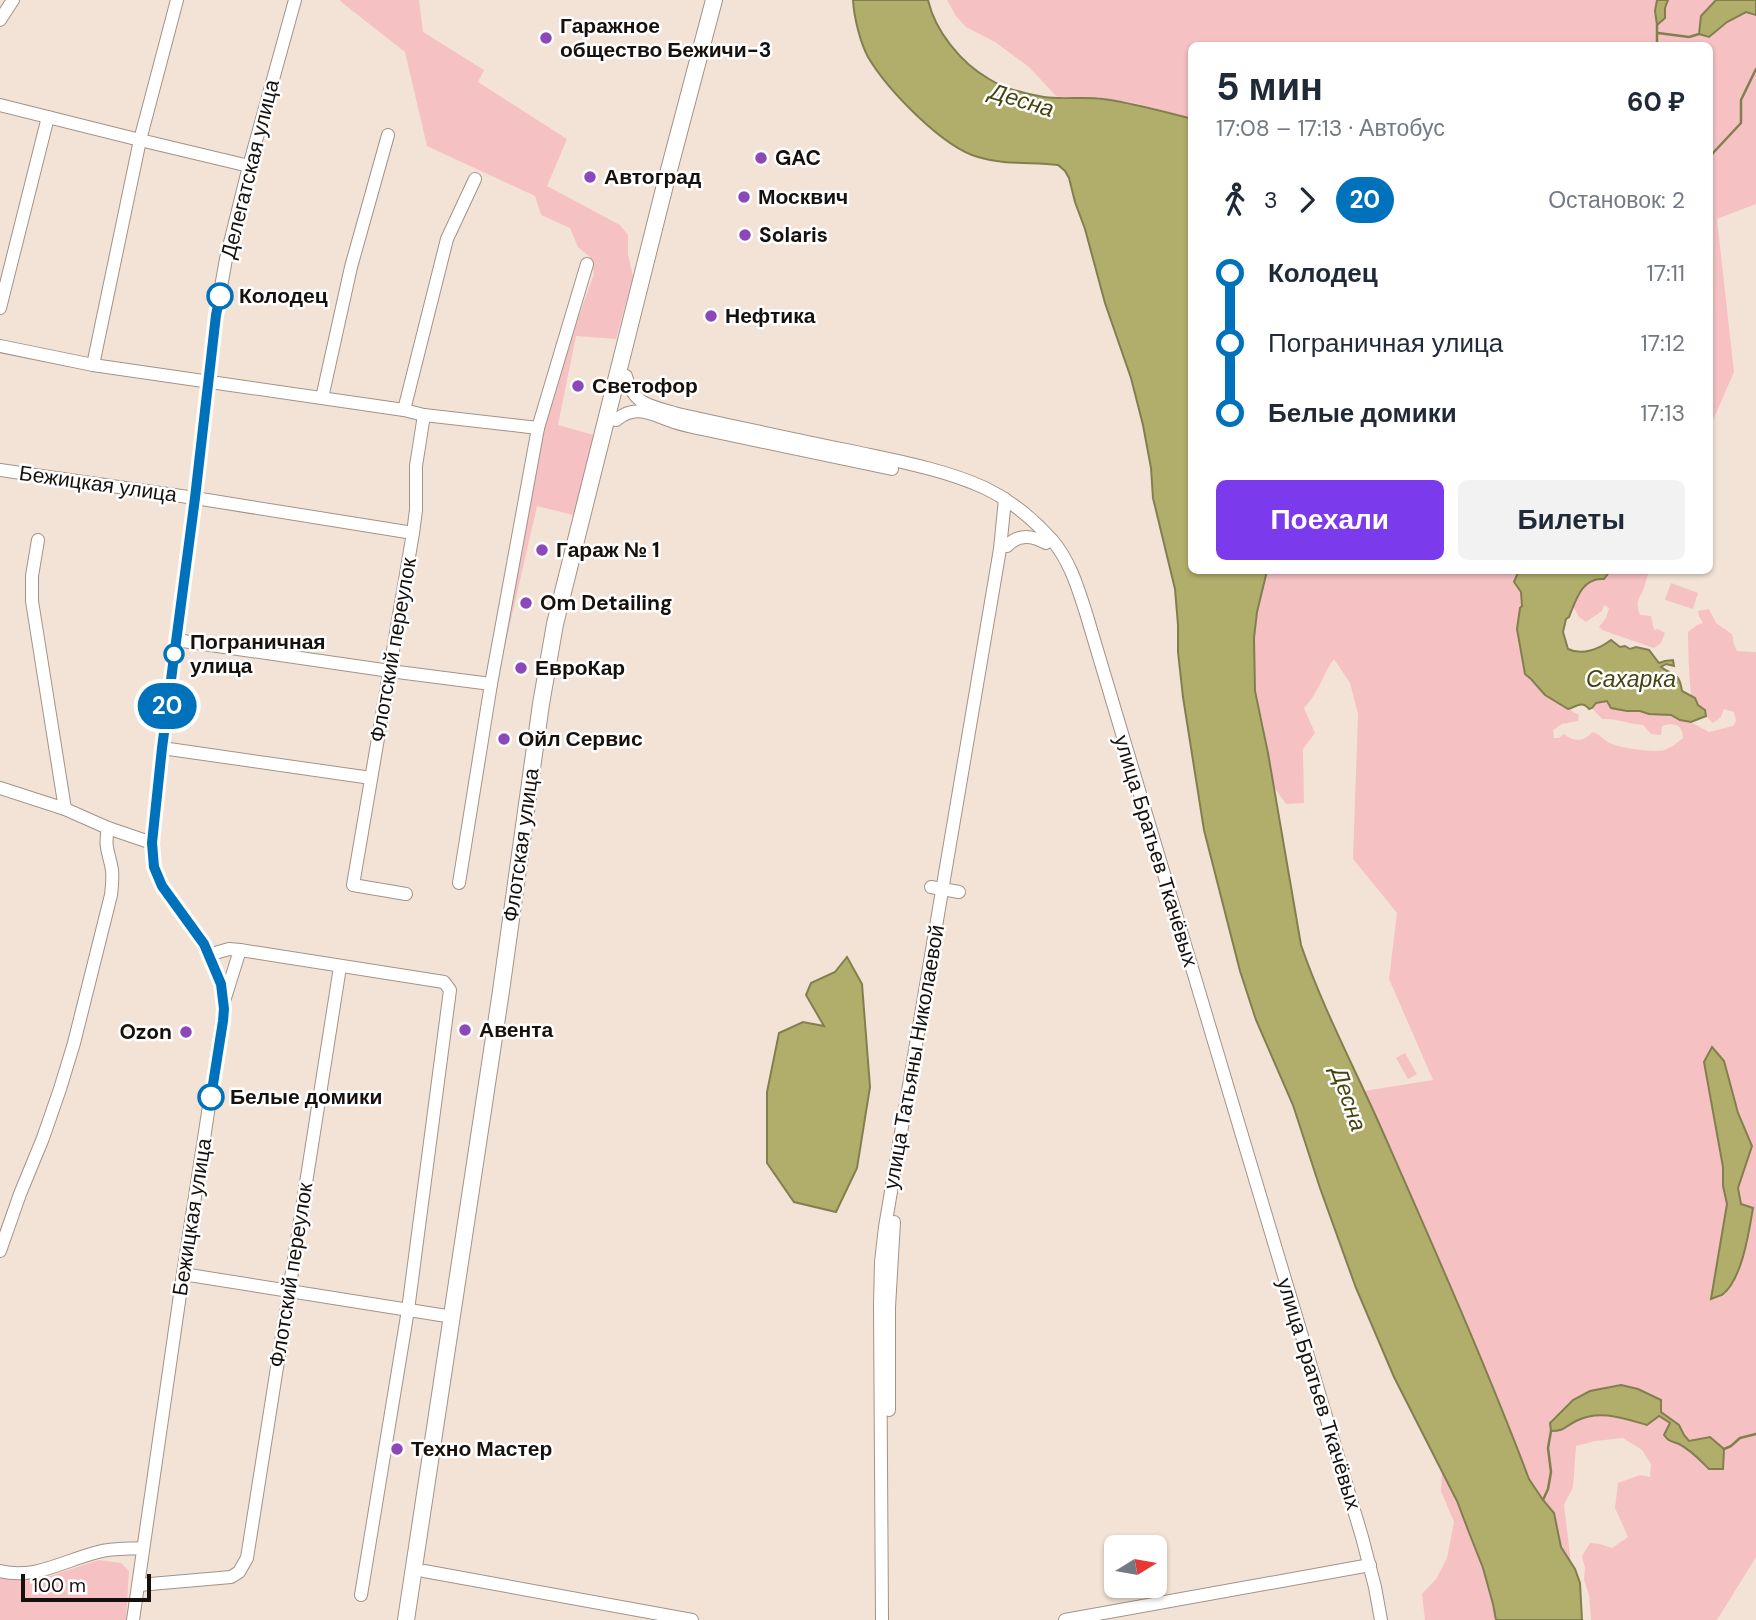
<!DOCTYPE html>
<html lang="ru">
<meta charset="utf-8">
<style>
:root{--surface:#fff;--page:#f2f2f3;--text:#1f2937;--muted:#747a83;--accent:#7c3aed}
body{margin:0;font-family:"DM Sans",sans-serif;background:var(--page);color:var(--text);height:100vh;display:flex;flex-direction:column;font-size:26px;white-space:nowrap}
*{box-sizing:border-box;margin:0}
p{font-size:23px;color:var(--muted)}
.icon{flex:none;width:38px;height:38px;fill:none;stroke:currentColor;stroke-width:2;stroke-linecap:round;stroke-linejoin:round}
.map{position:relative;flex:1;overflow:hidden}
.drawer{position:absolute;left:1188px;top:42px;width:525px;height:532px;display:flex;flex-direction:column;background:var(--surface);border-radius:10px;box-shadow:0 2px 5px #0004}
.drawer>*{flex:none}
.badge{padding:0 14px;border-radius:23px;font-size:24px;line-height:46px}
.needle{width:46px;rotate:79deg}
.fabs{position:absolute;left:1104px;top:1535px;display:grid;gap:14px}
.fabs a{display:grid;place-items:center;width:63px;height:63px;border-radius:10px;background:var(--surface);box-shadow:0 2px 5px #0004;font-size:35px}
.scale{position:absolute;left:21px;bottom:18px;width:130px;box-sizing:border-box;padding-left:7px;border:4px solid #16110d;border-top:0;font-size:19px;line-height:24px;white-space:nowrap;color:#16110d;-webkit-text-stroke:5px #fff;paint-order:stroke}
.map>.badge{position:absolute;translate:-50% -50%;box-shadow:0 0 0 4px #fff}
.legs{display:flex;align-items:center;gap:10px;height:77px;padding:0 28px;font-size:23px}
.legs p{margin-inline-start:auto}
.headline{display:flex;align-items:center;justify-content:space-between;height:119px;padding:0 28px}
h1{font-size:38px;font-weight:700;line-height:52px}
.action{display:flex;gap:14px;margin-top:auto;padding:14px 28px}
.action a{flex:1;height:80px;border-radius:10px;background:var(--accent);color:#fff;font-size:28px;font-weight:700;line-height:80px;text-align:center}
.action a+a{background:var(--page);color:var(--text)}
ul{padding:0 28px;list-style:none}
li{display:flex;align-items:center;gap:24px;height:70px;font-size:26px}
li i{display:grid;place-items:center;width:10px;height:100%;margin:0 9px;background:currentColor}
li i::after{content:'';width:18px;height:18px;margin:-9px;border:5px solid;border-radius:50%;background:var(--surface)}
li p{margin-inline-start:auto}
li:first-child i{background:linear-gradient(#0000 50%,currentColor 0)}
li:last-child i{background:linear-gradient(currentColor 50%,#0000 0)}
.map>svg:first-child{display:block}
.green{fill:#f6c1c3;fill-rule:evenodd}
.water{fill:#b1ae6b;stroke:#827f4f;stroke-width:2}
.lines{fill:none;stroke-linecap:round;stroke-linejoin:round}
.stream{stroke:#827f4f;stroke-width:2.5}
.minor-casing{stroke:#a29388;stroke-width:14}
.major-casing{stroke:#a29388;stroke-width:18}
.minor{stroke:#fff;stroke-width:12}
.major{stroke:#fff;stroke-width:16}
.line-1-casing{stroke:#fff;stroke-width:16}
.line-1{stroke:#0072bc;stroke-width:10}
.poi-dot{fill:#8c47bb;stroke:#fff;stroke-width:2.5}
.stop-1-dot{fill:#fff;stroke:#0072bc;stroke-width:3.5}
.labels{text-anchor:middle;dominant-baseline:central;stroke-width:5;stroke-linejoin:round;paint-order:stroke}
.poi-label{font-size:21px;font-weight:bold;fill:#16110d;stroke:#fff;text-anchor:start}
.street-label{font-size:21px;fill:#16110d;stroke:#fff}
.stop-label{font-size:21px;font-weight:bold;fill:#16110d;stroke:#fff;text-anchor:start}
.water-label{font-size:23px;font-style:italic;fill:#46430f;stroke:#fff}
</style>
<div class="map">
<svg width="1756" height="1620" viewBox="0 0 1756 1620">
<rect width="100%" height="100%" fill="#f3e3d7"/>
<!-- green -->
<g class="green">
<polygon points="341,0 419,0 423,32 484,70 478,82 567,139 547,186 620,225 628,235 628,254 633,277 616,339 576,336 558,425 594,435 577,516 537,506 502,659 498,658 542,435 567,349 594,274 591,258 578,247 570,228 541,215 535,196 427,146 405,52 340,1"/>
<polygon points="947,0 1657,0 1655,11 1664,18 1665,8 1668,0 1717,0 1701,16 1709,37 1727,22 1746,12 1756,15 1756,204 1717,219 1734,372 1710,427 1710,46 1192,46 1192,119 1139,104 1100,98 1080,97 1063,98 1056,96 1029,67 995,42 966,27 956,16"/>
<path d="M1267 571H1519L1515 582 1521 591 1523 655 1525 673 1531 678 1545 696 1579 715 1578 721 1562 724 1553 730 1554 738H1559L1564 734C1573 742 1585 742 1592 732 1601 734 1603 740 1610 743 1620 748 1654 753 1664 750 1671 748 1678 742 1683 738 1683 725 1674 722 1662 726L1661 735 1651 734 1643 725C1629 724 1616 718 1602 719L1592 708 1596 703 1607 701 1612 708 1627 711H1640L1649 714 1671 715 1680 720 1691 722 1709 732 1733 726 1736 721 1734 712 1724 709 1721 717 1713 723 1706 716 1705 710C1698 705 1697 700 1691 695 1689 673 1688 653 1688 632L1697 625 1703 623 1699 616 1698 611 1709 609 1716 623 1732 634 1734 644 1737 651 1756 652V1557L1717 1620H1591L1589 1595 1584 1580 1585 1568 1582 1556 1590 1543 1600 1544 1612 1548 1628 1537 1615 1508 1618 1483 1640 1475 1650 1477 1651 1464 1642 1450 1623 1438 1595 1441 1576 1446 1573 1487 1564 1505 1571 1563 1561 1547 1554 1513 1543 1500 1529 1479 1464 1316 1364 1091 1433 1080 1389 979 1397 913 1353 859 1358 714 1350 683 1334 659C1322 676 1319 692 1304 708L1315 733 1303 749 1304 803 1286 804 1274 787 1263 723 1255 691 1254 638 1257 612ZM1738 1113 1751 1146 1738 1188 1741 1204 1750 1226 1743 1254 1734 1280 1711 1299 1727 1204 1723 1186V1167ZM1590 1391C1615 1398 1658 1405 1677 1423 1682 1428 1684 1435 1689 1441L1710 1437 1724 1449 1723 1469H1709C1696 1456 1686 1446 1668 1441L1670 1423 1659 1416 1646 1425C1611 1414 1593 1407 1561 1431L1550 1423 1573 1400Z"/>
<path d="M1610 571H1649C1647 576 1646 582 1644 588 1639 600 1635 600 1640 615L1651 616 1654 630 1658 629 1665 633 1661 643 1654 648 1602 630 1599 627 1606 618 1609 608 1604 605 1602 611 1586 622 1579 617 1573 606C1579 592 1586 577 1604 579Z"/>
<polygon points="1671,583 1698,593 1693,609 1665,600"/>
<polygon points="1405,1053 1417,1074 1408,1079 1396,1058"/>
<path d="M1442 1472C1465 1518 1488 1568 1496 1620H1425L1422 1594 1436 1579 1447 1558 1454 1522 1441 1491Z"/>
<polygon points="99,1560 121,1563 129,1571 126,1620 0,1620 0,1576 17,1579 35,1581"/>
</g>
<!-- water -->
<g class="water">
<path d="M853 0H928C935 31 961 63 989 79 1005 89 1026 94 1044 97 1064 100 1084 96 1103 99 1133 103 1162 111 1192 119V570L1267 571 1257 612 1254 638 1255 691 1268 753 1301 945C1322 1006 1352 1063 1378 1121 1430 1239 1483 1358 1529 1479L1543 1500 1554 1513 1561 1547 1575 1569 1580 1583 1582 1620H1496L1493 1604 1483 1568 1470 1535 1457 1501 1394 1377 1356 1288 1320 1188 1293 1105 1256 1020 1240 971 1204 830 1183 697 1178 652V625L1175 589 1153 498 1151 468 1143 425 1131 378 1105 303 1085 229 1075 202 1069 178 1065 171 1058 165C1032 162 1004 165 978 157 942 147 887 89 868 57 860 42 854 17 853 0Z"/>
<polygon points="1657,0 1668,0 1665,8 1665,18 1657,25 1655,11"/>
<polygon points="1716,0 1756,0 1756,15 1746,12 1727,22 1709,37 1699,34 1701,16"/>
<path d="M1519 570 1610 571 1604 579C1582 577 1576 600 1569 617L1566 619 1563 632 1568 649C1582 656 1599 649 1611 640L1620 647 1625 646 1630 649 1636 647 1649 650 1659 663 1665 661 1673 660 1674 666 1666 664 1661 667C1675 677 1679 672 1682 691L1695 698 1698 705 1705 710 1706 716 1691 722 1680 720 1671 715 1649 714 1640 711H1627L1611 708 1607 701 1596 703 1592 708 1589 709C1582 700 1576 707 1568 709L1545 695 1531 679 1525 674 1517 629 1520 608 1522 606 1521 592 1514 582Z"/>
<polygon points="847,957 862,984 870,1087 857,1168 836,1212 794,1202 767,1163 767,1092 779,1033 803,1022 824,1026 806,995 811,983 835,972"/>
<path d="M1712 1047 1724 1061 1738 1113 1752 1146 1738 1188 1741 1204 1753 1208C1749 1232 1742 1280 1722 1295 1721 1295 1711 1299 1711 1299L1727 1204 1723 1186V1167L1704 1062Z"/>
<path d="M1621 1385 1638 1389 1661 1400V1412L1679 1425 1684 1435 1689 1441 1710 1437 1724 1449 1723 1469H1709C1700 1460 1691 1450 1679 1444 1672 1441 1669 1442 1664 1435L1670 1423 1659 1416 1647 1425C1623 1418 1599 1409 1576 1421 1564 1427 1565 1431 1551 1431L1550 1423 1573 1400 1590 1391Z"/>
</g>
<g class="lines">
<!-- stream -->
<g class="stream">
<polyline points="1657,25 1657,46"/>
<polyline points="1658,33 1689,37 1699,34"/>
<polyline points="1710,158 1713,153 1741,123 1741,100 1756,69"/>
<polyline points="1724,1449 1731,1446 1740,1438 1756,1434"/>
<polyline points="1543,1500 1548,1489 1551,1472 1548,1448 1551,1431"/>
</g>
<!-- minor casing -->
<g class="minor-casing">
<g id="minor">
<polyline points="0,20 13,0"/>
<polyline points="0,105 140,140 249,166"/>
<polyline points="0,308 48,117"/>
<polyline points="0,346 93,365 404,410 424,415 538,428"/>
<polyline points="93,365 140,140 177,0"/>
<path d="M626 376C633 406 652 406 678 414 737 427 797 440 856 452 898 461 946 470 985 488 1010 500 1034 520 1052 540 1070 561 1078 588 1086 613L1362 1537 1375 1587 1381 1620"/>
<polyline points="322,398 351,267 388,135"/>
<polyline points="404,410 447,239 475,179"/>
<path d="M616 420C637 403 652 415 674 422 683 425 693 427 702 429L892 469"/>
<polyline points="0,470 195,498 413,533"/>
<polyline points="38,540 32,576 32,601 65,809"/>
<path d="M1007 546C1019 533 1033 536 1046 543"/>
<polyline points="176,640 390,671 491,684"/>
<polyline points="162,748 371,778"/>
<polyline points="0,788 65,809 108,828 152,843"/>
<polyline points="459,883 491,684 538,428 587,264"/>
<polyline points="931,887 959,892"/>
<polyline points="406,894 353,885 413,533 416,510 416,466 424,415"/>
<polyline points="240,950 444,982 450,990 408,1310 361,1595"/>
<polyline points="208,955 229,949 240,950 225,998"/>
<path d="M0 1251 20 1194 43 1138 60 1089 74 1043 111 895C112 886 113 879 112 870 109 852 104 848 108 828"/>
<polyline points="183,1274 453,1317"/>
<polyline points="889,1410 889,1307 894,1222"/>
<path d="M0 1571C35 1580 65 1560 98 1552 112 1548 128 1549 143 1548"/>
<polyline points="424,1571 692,1620"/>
<polyline points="139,1585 231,1577 239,1572 247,1558 340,967"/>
<polyline points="133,1620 183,1274 224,1009 221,984 203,944 162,886 154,867 152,843 162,748 195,498 216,315 226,259 249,166 295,0"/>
<polyline points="882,1620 880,1306 881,1262 885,1227 1000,549 1005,499"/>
<polyline points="1065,1620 1370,1565"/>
</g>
</g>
<!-- major casing -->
<g class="major-casing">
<polyline id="major" points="406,1620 501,991 541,704 555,624 665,185 714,0"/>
</g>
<!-- minor -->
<use href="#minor" class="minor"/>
<!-- major -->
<use href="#major" class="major"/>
</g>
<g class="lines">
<!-- line-1 casing -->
<g class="line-1-casing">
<polyline id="line-1" points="211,1097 223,1021 224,1009 221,984 204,944 162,886 154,867 152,843 162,748 195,498 216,315 220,296"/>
</g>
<!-- line-1 -->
<use href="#line-1" class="line-1"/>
</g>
<!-- markers -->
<g class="poi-dot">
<circle cx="546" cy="38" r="7"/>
<circle cx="761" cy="158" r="7"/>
<circle cx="590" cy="177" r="7"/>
<circle cx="744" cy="197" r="7"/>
<circle cx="745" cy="235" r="7"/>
<circle cx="711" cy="316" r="7"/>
<circle cx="578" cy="386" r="7"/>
<circle cx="542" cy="550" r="7"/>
<circle cx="526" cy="603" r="7"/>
<circle cx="521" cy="668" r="7"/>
<circle cx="504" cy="739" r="7"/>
<circle cx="465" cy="1030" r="7"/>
<circle cx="186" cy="1032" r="7"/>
<circle cx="397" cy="1449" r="7"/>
</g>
<g class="stop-1-dot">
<circle cx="220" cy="296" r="12"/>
<circle cx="174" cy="654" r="9"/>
<circle cx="211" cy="1097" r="12"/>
</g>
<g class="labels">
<!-- poi labels -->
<g class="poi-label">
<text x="560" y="26">Гаражное<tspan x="560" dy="24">общество Бежичи-3</tspan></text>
<text x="775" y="158">GAC</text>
<text x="604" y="177">Автоград</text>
<text x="758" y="197">Москвич</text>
<text x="759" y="235">Solaris</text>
<text x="725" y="316">Нефтика</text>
<text x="592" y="386">Светофор</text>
<text x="556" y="550">Гараж № 1</text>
<text x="540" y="603">Om Detailing</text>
<text x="535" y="668">ЕвроКар</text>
<text x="518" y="739">Ойл Сервис</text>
<text x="479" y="1030">Авента</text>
<text x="172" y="1032" text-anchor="end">Ozon</text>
<text x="411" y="1449">Техно Мастер</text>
</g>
<!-- street labels -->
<g class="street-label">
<text transform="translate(250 169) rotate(-76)">Делегатская улица</text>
<text transform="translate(98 484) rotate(8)">Бежицкая улица</text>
<text transform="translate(393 650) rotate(-80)">Флотский переулок</text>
<text transform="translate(521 845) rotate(-82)">Флотская улица</text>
<text transform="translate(1156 851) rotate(73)">улица Братьев Ткачёвых</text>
<text transform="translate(914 1057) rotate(-80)">улица Татьяны Николаевой</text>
<text transform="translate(192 1217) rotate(-81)">Бежицкая улица</text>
<text transform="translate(291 1275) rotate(-81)">Флотский переулок</text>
<text transform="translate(1319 1394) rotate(73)">улица Братьев Ткачёвых</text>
</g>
<!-- stop labels -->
<g class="stop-label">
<text x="239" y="296">Колодец</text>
<text x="190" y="642">Пограничная<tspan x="190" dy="24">улица</tspan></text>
<text x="230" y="1097">Белые домики</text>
</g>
<!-- water labels -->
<g class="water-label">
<text transform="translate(1022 100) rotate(17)">Десна</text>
<text x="1631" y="679">Сахарка</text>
<text transform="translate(1349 1099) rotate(71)">Десна</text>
</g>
</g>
</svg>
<div class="fabs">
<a><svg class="needle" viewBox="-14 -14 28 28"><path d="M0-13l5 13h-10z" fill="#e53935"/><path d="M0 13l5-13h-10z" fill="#747a83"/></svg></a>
</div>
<div class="scale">100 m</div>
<b class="badge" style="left:167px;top:706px;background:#0072bc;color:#fff">20</b>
<section class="drawer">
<div class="headline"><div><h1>5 мин</h1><p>17:08 – 17:13 · Автобус</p></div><b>60 ₽</b></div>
<div class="legs"><svg class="icon" aria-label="walk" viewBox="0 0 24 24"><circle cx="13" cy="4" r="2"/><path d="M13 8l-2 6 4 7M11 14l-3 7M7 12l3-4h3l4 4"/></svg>3<svg class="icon" aria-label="forward" viewBox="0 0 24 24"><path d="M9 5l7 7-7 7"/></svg><b class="badge" style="background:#0072bc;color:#fff">20</b><p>Остановок: 2</p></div>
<ul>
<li><i style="color:#0072bc"></i><b>Колодец</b><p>17:11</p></li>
<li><i style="color:#0072bc"></i><span>Пограничная улица</span><p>17:12</p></li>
<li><i style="color:#0072bc"></i><b>Белые домики</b><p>17:13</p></li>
</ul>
<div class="action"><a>Поехали</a><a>Билеты</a></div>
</section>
</div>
